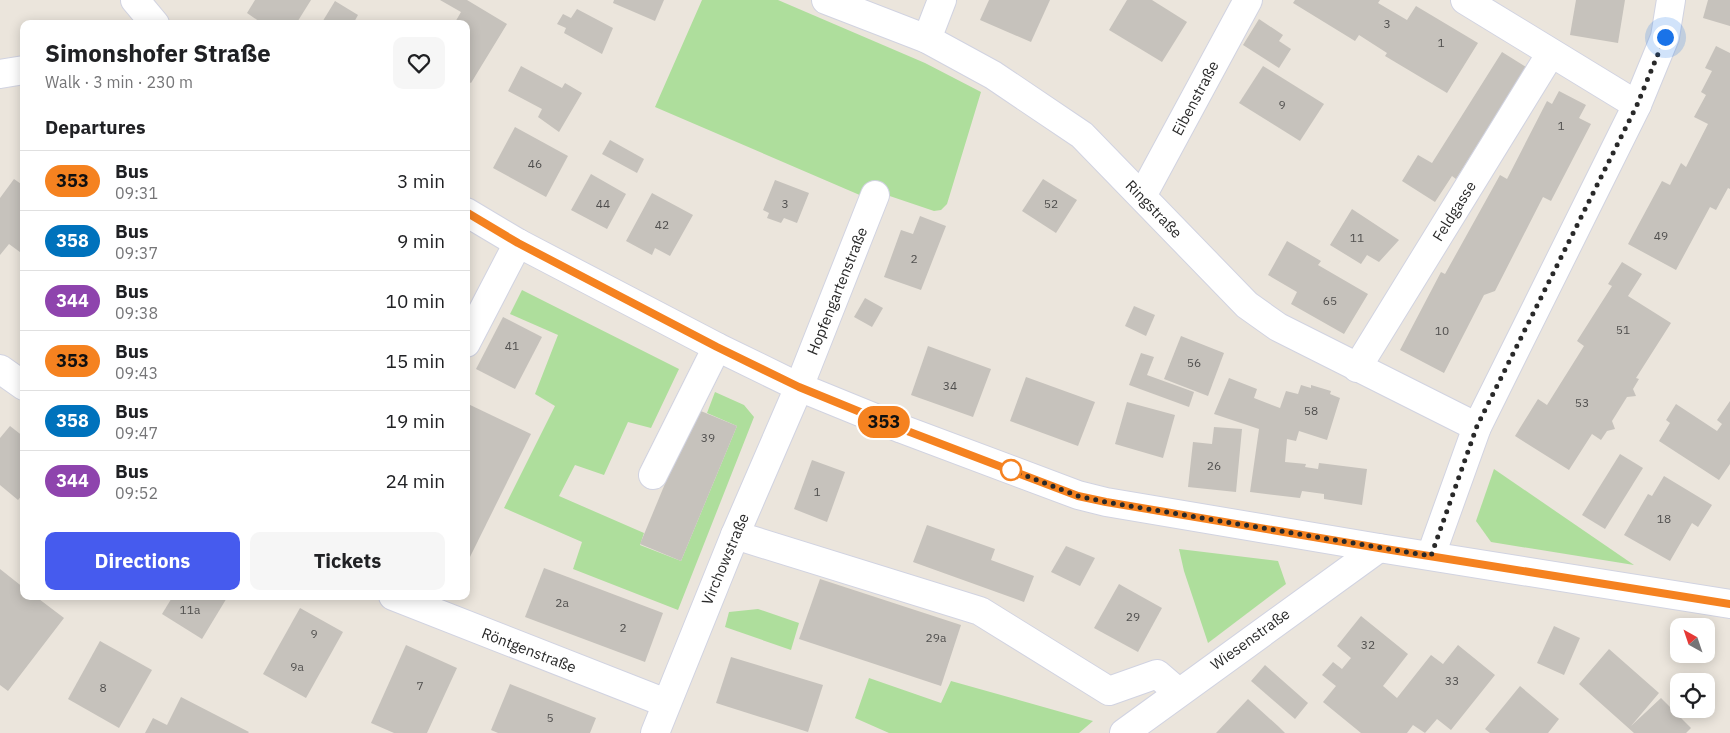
<!DOCTYPE html>
<meta charset="utf-8">
<style>
:root{--surface:#fff;--page:#f6f6f6;--text:#202124;--muted:#757577;--line:#e0e0e0;--accent:#465bee}
body{margin:0;font-family:"IBM Plex Sans",sans-serif;background:var(--page);color:var(--text);height:100vh;display:flex;flex-direction:column;font-size:19px;white-space:nowrap}
*{box-sizing:border-box;margin:0}
p{font-size:16px;color:var(--muted)}
.icon{flex:none;width:28px;height:28px;fill:none;stroke:currentColor;stroke-width:2;stroke-linecap:round;stroke-linejoin:round}
.map{position:relative;flex:1;overflow:hidden}
.drawer{position:absolute;left:20px;top:20px;width:450px;height:580px;display:flex;flex-direction:column;background:var(--surface);border-radius:10px;box-shadow:0 2px 12px #0003}
.drawer>*{flex:none}
.badge{padding:0 10px;border-radius:16px;font-size:18px;line-height:32px}
.needle{width:32px;rotate:320deg}
.fabs{position:absolute;left:1670px;top:618px;display:grid;gap:10px}
.fabs a{display:grid;place-items:center;width:45px;height:45px;border-radius:10px;background:var(--surface);box-shadow:0 2px 12px #0003;font-size:25px}
.you{position:absolute;width:25px;height:25px;margin:-12px;border:4px solid #fff;border-radius:50%;background:#1a73e8;box-shadow:0 0 0 8px #1a73e833}
.map>.badge{position:absolute;translate:-50% -50%;box-shadow:0 0 0 2px #fff}
h2{padding:0 25px;font-size:19px;line-height:45px}
.round{display:grid;place-items:center;flex:none;width:52px;height:52px;border-radius:10px;background:var(--page)}
.overview{display:flex;align-items:center;justify-content:space-between;height:85px;padding:0 25px}
h1{font-size:24px;font-weight:700;line-height:38px}
.button{display:flex;gap:10px;margin-top:auto;padding:10px 25px}
.button a{flex:1;height:58px;border-radius:10px;background:var(--accent);color:#fff;font-size:20px;font-weight:700;line-height:58px;text-align:center}
.button a+a{background:var(--page);color:var(--text)}
ul{padding:0;list-style:none}
li{display:flex;align-items:center;gap:15px;height:60px;padding:0 25px;border-top:1px solid var(--line)}
li div{flex:1}
li b{display:block;font-size:19px}
li em{font-style:normal}
li .badge{min-width:55px;font-weight:700;text-align:center}
.map>svg:first-child{display:block}
.green{fill:#aede9c}
.building{fill:#c6c2bc}
.lines{fill:none;stroke-linecap:round;stroke-linejoin:round}
.minor-casing{stroke:#d1d3e1;stroke-width:30}
.minor{stroke:#fff;stroke-width:28}
.line-casing{stroke:#fff;stroke-width:11}
.line{stroke:#f58220;stroke-width:8}
.walk{stroke:#292929;stroke-width:5;stroke-dasharray:0 9}
.stop-dot{fill:#fff;stroke:#f58220;stroke-width:2.5}
.labels{text-anchor:middle;dominant-baseline:central;stroke-width:4;stroke-linejoin:round;paint-order:stroke}
.number-label{font-size:12px;fill:#504f4e}
.street-label{font-size:15px;fill:#292929;stroke:#fff}
</style>
<div class="map">
<svg width="1730" height="733" viewBox="0 0 1730 733">
<rect width="100%" height="100%" fill="#ebe5dc"/>
<!-- green -->
<g class="green">
<polygon points="702,0 778,0 925,63 981,92 947,204 941,210 934,211 866,188 862,196 655,107"/>
<polygon points="522,290 679,369 651,428 628,422 604,475 575,465 559,496 644,533 640,545 681,561 737,426 707,413 715,392 744,405 754,417 678,610 573,569 582,542 504,508 555,406 535,394 558,335 510,314"/>
<polygon points="1494,469 1634,565 1491,542 1476,521"/>
<polygon points="1179,549 1278,561 1286,584 1208,643 1184,571"/>
<polygon points="758,609 799,623 791,650 725,627 729,612"/>
<polygon points="869,678 941,703 951,681 1093,721 1079,733 889,733 855,718"/>
</g>
<!-- building -->
<g class="building">
<polygon points="255,0 311,0 296,24 263,24 247,13"/>
<polygon points="440,0 467,0 507,24 471,83 466,80 466,24 454,24 461,12"/>
<polygon points="614,0 664,0 655,21 613,3"/>
<polygon points="989,0 1050,0 1031,42 980,20"/>
<polygon points="1127,0 1152,0 1187,22 1162,62 1109,30"/>
<polygon points="1295,0 1380,0 1378,3 1407,20 1416,6 1478,43 1447,93 1385,56 1387,53 1359,35 1355,41 1293,3"/>
<polygon points="1576,0 1625,0 1618,43 1570,35"/>
<polygon points="1708,0 1730,0 1730,26 1703,18"/>
<polygon points="335,1 358,15 353,24 321,24"/>
<polygon points="577,9 613,28 602,54 564,33 566,28 557,24 563,14 571,18"/>
<polygon points="1259,19 1283,35 1279,41 1291,49 1279,68 1243,45"/>
<polygon points="1716,46 1730,53 1730,189 1728,188 1716,210 1710,207 1676,270 1628,244 1662,181 1670,185 1681,163 1686,167 1708,124 1694,117 1706,95 1701,92 1712,71 1705,68"/>
<polygon points="1502,52 1526,67 1456,179 1452,176 1435,202 1402,181 1418,155 1432,163"/>
<polygon points="521,66 562,88 565,83 582,93 559,132 538,117 542,109 508,91"/>
<polygon points="1263,66 1324,104 1300,141 1239,103"/>
<polygon points="1559,91 1586,105 1579,118 1591,124 1551,201 1543,197 1495,291 1484,295 1444,373 1400,350 1441,272 1445,274 1500,175 1507,179 1547,101 1552,104"/>
<polygon points="515,127 568,156 546,197 493,168"/>
<polygon points="610,140 644,159 637,173 602,154"/>
<polygon points="591,174 626,194 607,229 571,210"/>
<polygon points="14,179 24,186 24,255 9,244 0,255 0,198"/>
<polygon points="1043,179 1077,200 1056,233 1022,211"/>
<polygon points="775,180 809,193 797,223 784,218 781,223 767,218 769,213 763,210"/>
<polygon points="652,193 693,215 670,256 655,248 652,255 626,241"/>
<polygon points="1352,209 1399,240 1379,262 1367,255 1361,264 1330,245"/>
<polygon points="920,216 946,226 921,290 884,277 901,230 913,234"/>
<polygon points="1287,241 1321,261 1318,265 1368,294 1344,334 1291,304 1297,292 1268,275"/>
<polygon points="1622,262 1642,274 1628,296 1671,323 1636,378 1639,379 1633,389 1636,396 1627,397 1612,421 1615,429 1607,431 1601,440 1592,434 1569,470 1515,436 1538,399 1547,405 1584,346 1577,341 1612,286 1608,284"/>
<polygon points="865,298 883,308 872,327 854,317"/>
<polygon points="1134,306 1155,315 1146,336 1125,326"/>
<polygon points="503,317 542,337 515,389 476,369"/>
<polygon points="1181,336 1224,353 1208,396 1164,379"/>
<polygon points="928,346 991,369 973,417 911,395"/>
<polygon points="1141,353 1154,357 1147,375 1194,392 1189,407 1129,385"/>
<polygon points="1026,377 1095,402 1078,446 1010,421"/>
<polygon points="1229,378 1257,389 1254,398 1280,408 1286,391 1298,394 1301,385 1311,388 1311,385 1331,391 1330,394 1340,398 1327,440 1299,431 1296,441 1287,439 1285,462 1306,464 1305,467 1318,469 1319,463 1367,469 1362,505 1324,499 1324,494 1302,491 1300,498 1250,492 1259,429 1214,414"/>
<polygon points="1730,401 1730,464 1719,480 1659,441 1670,423 1666,420 1676,404 1717,431 1722,424 1717,420"/>
<polygon points="1127,402 1175,415 1163,458 1115,444"/>
<polygon points="466,403 531,434 466,565"/>
<polygon points="696,409 737,426 681,561 640,544"/>
<polygon points="10,426 24,437 24,493 18,500 0,485 0,438"/>
<polygon points="1214,427 1242,429 1236,492 1188,487 1193,442 1212,444"/>
<polygon points="1620,454 1643,468 1605,529 1582,515"/>
<polygon points="812,460 845,472 827,522 794,509"/>
<polygon points="1664,476 1712,505 1698,527 1692,523 1670,561 1624,535 1648,494 1652,496"/>
<polygon points="927,525 995,549 991,560 1034,576 1024,602 913,562"/>
<polygon points="1066,546 1095,558 1080,586 1051,572"/>
<polygon points="544,568 663,613 645,662 525,617"/>
<polygon points="0,569 24,588 24,596 35,596 64,618 8,691 0,685"/>
<polygon points="820,579 961,625 941,686 799,639"/>
<polygon points="1119,584 1162,608 1138,652 1094,628"/>
<polygon points="173,596 228,596 202,639 162,614"/>
<polygon points="300,608 343,632 306,698 263,674"/>
<polygon points="1361,616 1408,654 1383,686 1397,698 1431,655 1443,664 1458,645 1495,675 1451,730 1437,719 1425,733 1413,725 1407,733 1361,733 1323,702 1336,686 1322,675 1333,662 1342,669 1351,658 1337,646"/>
<polygon points="1554,626 1580,638 1564,675 1537,663"/>
<polygon points="100,641 152,670 119,728 68,699"/>
<polygon points="406,645 457,668 427,733 394,733 371,723"/>
<polygon points="1609,649 1659,693 1631,726 1661,698 1691,728 1686,733 1634,733 1579,684"/>
<polygon points="731,657 823,685 808,732 716,703"/>
<polygon points="1265,665 1308,703 1295,719 1251,681"/>
<polygon points="510,684 596,718 590,733 498,733 491,730"/>
<polygon points="1520,686 1559,719 1548,733 1490,733 1485,729"/>
<polygon points="181,697 249,732 248,733 145,733 153,718 167,725"/>
<polygon points="1248,699 1279,727 1285,733 1216,733"/>
</g>
<g class="lines">
<!-- minor casing -->
<g class="minor-casing">
<g id="minor">
<polyline points="135,0 155,24"/>
<polyline points="826,0 927,39 993,75 1082,135 1247,305 1278,327 1477,427"/>
<polyline points="1465,0 1637,105"/>
<polyline points="927,39 942,0"/>
<polyline points="0,74 24,70"/>
<polyline points="1142,196 1248,0"/>
<polyline points="466,212 518,243 717,347 799,387 902,429 1078,495 1106,502 1379,548 1730,604"/>
<polyline points="466,343 518,243"/>
<polyline points="1357,368 1551,53"/>
<polyline points="0,369 24,386"/>
<polyline points="653,475 717,347"/>
<polyline points="735,535 980,611 1109,691 1157,674 1178,692"/>
<polyline points="1431,555 1477,427 1637,105 1665,37 1671,0"/>
<polyline points="393,596 666,703"/>
<polyline points="655,733 735,535 799,387 875,195"/>
<polyline points="1124,733 1379,548"/>
</g>
</g>
<!-- minor -->
<use href="#minor" class="minor"/>
</g>
<g class="lines">
<!-- line casing -->
<g class="line-casing">
<polyline id="line" points="466,212 518,243 717,347 799,387 902,429 1078,496 1106,502 1379,548 1730,604"/>
</g>
<!-- line -->
<use href="#line" class="line"/>
<!-- walk -->
<polyline class="walk" points="1011,470 1078,496 1106,502 1431,556 1477,426 1637,105 1665,37"/>
</g>
<!-- markers -->
<circle class="stop-dot" cx="1011" cy="470" r="10"/>
<g class="labels">
<!-- number labels -->
<g class="number-label">
<text x="1387" y="23">3</text>
<text x="1441" y="42">1</text>
<text x="1282" y="104">9</text>
<text x="1561" y="125">1</text>
<text x="535" y="163">46</text>
<text x="603" y="203">44</text>
<text x="785" y="203">3</text>
<text x="1051" y="203">52</text>
<text x="662" y="224">42</text>
<text x="1661" y="235">49</text>
<text x="1357" y="237">11</text>
<text x="914" y="258">2</text>
<text x="1330" y="300">65</text>
<text x="1623" y="329">51</text>
<text x="1442" y="330">10</text>
<text x="512" y="345">41</text>
<text x="1194" y="362">56</text>
<text x="950" y="385">34</text>
<text x="1582" y="402">53</text>
<text x="1311" y="410">58</text>
<text x="708" y="437">39</text>
<text x="1214" y="465">26</text>
<text x="817" y="491">1</text>
<text x="1664" y="518">18</text>
<text x="562" y="602">2a</text>
<text x="190" y="609">11a</text>
<text x="1133" y="616">29</text>
<text x="623" y="627">2</text>
<text x="314" y="633">9</text>
<text x="936" y="637">29a</text>
<text x="1368" y="644">32</text>
<text x="297" y="666">9a</text>
<text x="1452" y="680">33</text>
<text x="420" y="685">7</text>
<text x="103" y="687">8</text>
<text x="550" y="717">5</text>
</g>
<!-- street labels -->
<g class="street-label">
<text transform="translate(1195 98) rotate(-62)">Eibenstraße</text>
<text transform="translate(1154 209) rotate(46)">Ringstraße</text>
<text transform="translate(1454 211) rotate(-58)">Feldgasse</text>
<text transform="translate(837 291) rotate(-68)">Hopfengartenstraße</text>
<text transform="translate(725 559) rotate(-67)">Virchowstraße</text>
<text transform="translate(1250 639) rotate(-36)">Wiesenstraße</text>
<text transform="translate(529 650) rotate(21)">Röntgenstraße</text>
</g>
</g>
</svg>
<div class="fabs">
<a><svg class="needle" viewBox="-14 -14 28 28"><path d="M0-13l5 13h-10z" fill="#e53935"/><path d="M0 13l5-13h-10z" fill="#757577"/></svg></a>
<a><svg class="icon" aria-label="locate" viewBox="0 0 24 24"><circle cx="12" cy="12" r="6"/><path d="M12 2v4M12 18v4M2 12h4M18 12h4"/></svg></a>
</div>
<div class="you" style="left:1665px;top:37px"></div>
<b class="badge" style="left:884px;top:422px;background:#f58220;color:#111">353</b>
<section class="drawer">
<div class="overview"><div><h1>Simonshofer Straße</h1><p>Walk · 3 min · 230 m</p></div><a class="round"><svg class="icon" aria-label="heart" viewBox="0 0 24 24"><path d="M12 20l-8-8c-3-5 5-10 8-4 3-6 11-1 8 4z"/></svg></a></div>
<h2>Departures</h2>
<ul>
<li><span class="badge" style="background:#f58220;color:#111">353</span><div><b>Bus</b><p>09:31</p></div><em>3 min</em></li>
<li><span class="badge" style="background:#0072bc;color:#fff">358</span><div><b>Bus</b><p>09:37</p></div><em>9 min</em></li>
<li><span class="badge" style="background:#8e44ad;color:#fff">344</span><div><b>Bus</b><p>09:38</p></div><em>10 min</em></li>
<li><span class="badge" style="background:#f58220;color:#111">353</span><div><b>Bus</b><p>09:43</p></div><em>15 min</em></li>
<li><span class="badge" style="background:#0072bc;color:#fff">358</span><div><b>Bus</b><p>09:47</p></div><em>19 min</em></li>
<li><span class="badge" style="background:#8e44ad;color:#fff">344</span><div><b>Bus</b><p>09:52</p></div><em>24 min</em></li>
</ul>
<div class="button"><a>Directions</a><a>Tickets</a></div>
</section>
</div>
